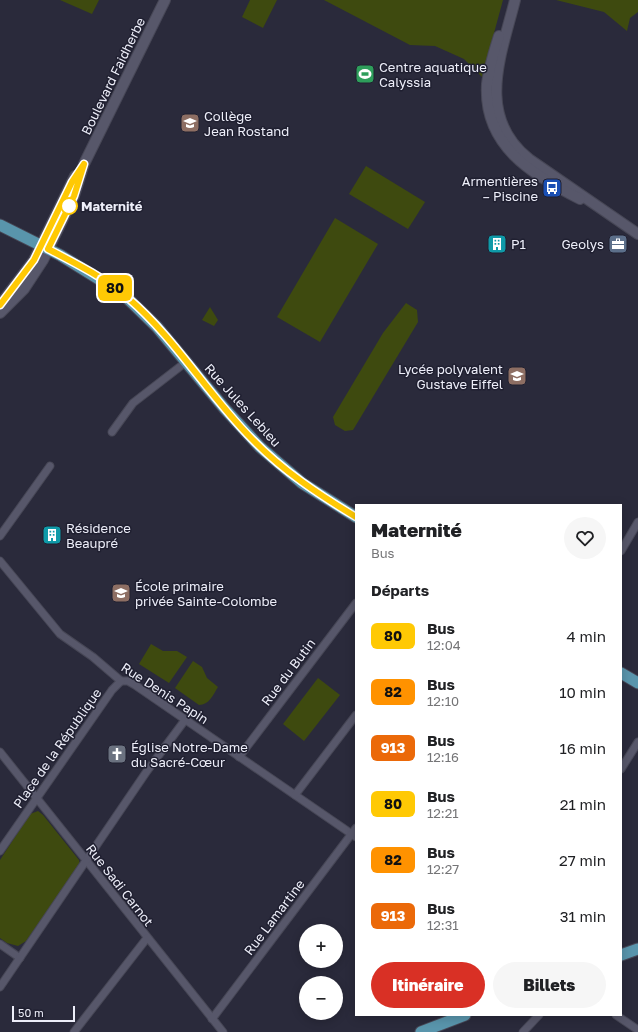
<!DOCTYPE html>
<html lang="fr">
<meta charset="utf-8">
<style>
:root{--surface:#fff;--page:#f6f6f6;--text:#202124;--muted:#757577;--accent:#d93025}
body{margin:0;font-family:"Golos Text",sans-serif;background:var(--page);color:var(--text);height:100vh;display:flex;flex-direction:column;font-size:15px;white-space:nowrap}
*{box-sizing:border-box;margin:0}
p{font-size:13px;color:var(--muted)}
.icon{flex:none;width:22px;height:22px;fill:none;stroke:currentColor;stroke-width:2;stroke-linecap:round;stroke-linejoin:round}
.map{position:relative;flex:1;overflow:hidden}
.side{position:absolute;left:355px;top:504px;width:267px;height:512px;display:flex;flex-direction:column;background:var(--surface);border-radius:0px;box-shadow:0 2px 10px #0003}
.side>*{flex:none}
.badge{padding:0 8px;border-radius:6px;font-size:14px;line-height:26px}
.tools{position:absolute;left:299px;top:924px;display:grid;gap:8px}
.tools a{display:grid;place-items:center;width:44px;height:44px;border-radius:50%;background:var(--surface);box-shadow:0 2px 10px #0003;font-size:20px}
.scale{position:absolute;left:12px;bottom:10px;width:63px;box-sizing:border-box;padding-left:4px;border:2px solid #edeef9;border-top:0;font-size:11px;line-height:14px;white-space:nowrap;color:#edeef9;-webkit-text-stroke:3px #202031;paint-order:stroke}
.map>.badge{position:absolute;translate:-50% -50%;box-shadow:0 0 0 2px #fff}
h2{padding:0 16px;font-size:15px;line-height:36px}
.round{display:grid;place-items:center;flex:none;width:42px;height:42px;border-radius:21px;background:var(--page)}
.head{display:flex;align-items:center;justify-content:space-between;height:68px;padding:0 16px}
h1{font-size:19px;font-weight:800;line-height:30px}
.action{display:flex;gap:8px;margin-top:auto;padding:8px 16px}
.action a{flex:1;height:46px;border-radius:24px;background:var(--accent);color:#fff;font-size:16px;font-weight:800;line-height:46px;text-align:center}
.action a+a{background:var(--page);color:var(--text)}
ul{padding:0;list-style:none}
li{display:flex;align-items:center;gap:12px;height:56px;padding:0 16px}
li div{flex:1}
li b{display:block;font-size:15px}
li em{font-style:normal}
li .badge{min-width:44px;font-weight:700;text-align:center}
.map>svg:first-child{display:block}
.green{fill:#3e4a0f}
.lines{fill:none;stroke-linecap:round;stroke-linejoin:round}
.street-casing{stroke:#474756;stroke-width:9}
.secondary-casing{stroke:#474756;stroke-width:12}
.primary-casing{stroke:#474756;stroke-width:13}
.street{stroke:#57576a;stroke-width:7}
.secondary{stroke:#57576a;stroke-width:10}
.primary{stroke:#5995ac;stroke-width:11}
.line-casing{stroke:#fff;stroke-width:9}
.line{stroke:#ffc904;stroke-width:6}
.stop-dot{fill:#fff;stroke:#ffc904;stroke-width:2}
.labels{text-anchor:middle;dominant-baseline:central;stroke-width:3;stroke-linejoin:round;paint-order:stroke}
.poi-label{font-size:13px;fill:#edeef9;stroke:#202031;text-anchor:start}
.street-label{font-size:13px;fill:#edeef9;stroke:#202031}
.stop-label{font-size:13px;font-weight:bold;fill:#edeef9;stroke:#202031;text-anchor:start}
</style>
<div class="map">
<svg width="638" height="1032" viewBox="0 0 638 1032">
<rect width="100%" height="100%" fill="#2a2a3b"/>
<!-- green -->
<g class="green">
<polygon points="60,0 99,0 92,14"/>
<polygon points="250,0 277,0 263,28 242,17"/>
<polygon points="324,0 503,0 482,77 464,59 435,46 410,45"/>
<polygon points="556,0 638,0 638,12 630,18 627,31 604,12"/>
<polygon points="366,166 425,202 408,229 349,194"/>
<polygon points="335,218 378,244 320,342 277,317"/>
<polygon points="406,303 417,310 418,322 353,430 345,431 335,425 333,417 383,333"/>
<polygon points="210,307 218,320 214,326 202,320"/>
<polygon points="151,644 163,651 177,651 187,657 169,683 139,664"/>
<path d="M193 661 202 667 207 678 218 687C213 695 209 705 199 705L175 688Z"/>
<polygon points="318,678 340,695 304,741 283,724"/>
<polygon points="38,811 43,815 79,860 80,865 26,941 18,946 7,943 0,938 0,860 30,814"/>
</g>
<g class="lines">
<!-- street casing -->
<g class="street-casing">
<g id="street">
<polyline points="112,432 133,403 186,362"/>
<polyline points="0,536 50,466"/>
<polyline points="621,551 638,522"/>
<polyline points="0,561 60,634 93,657 121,681 128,681 135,685 356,837"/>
<polyline points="0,752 223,1032"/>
<polyline points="239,757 356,603"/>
<polyline points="621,769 638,742"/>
<polyline points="295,795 356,715"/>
<polyline points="0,851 112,690 121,681"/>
<polyline points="0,944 20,958"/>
<polyline points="0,987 147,771 185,720"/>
<polyline points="616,1015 638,1030"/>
<polyline points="212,1019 356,828"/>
<polyline points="74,1032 147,938"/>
<polyline points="523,1032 539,1015"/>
</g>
</g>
<!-- secondary casing -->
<g class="secondary-casing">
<g id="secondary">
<path d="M515 0C501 56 475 116 529 159L638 234"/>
<path d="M499 36C494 52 489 67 487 84 483 145 532 175 580 199"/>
<polyline points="0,305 34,260 75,176"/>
<polyline points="0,313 24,289 43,260 74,196 84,164 165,0"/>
</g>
</g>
<!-- primary casing -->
<g class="primary-casing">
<g id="primary">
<polyline points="0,225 60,255 123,294 157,327 225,409 260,447 302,483 356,517"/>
<polyline points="621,673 638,683"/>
<polyline points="621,955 638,949"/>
<polyline points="421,1032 465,1015"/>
</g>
</g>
<!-- street -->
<use href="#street" class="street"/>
<!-- secondary -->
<use href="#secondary" class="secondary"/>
<!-- primary -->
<use href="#primary" class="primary"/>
</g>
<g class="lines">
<!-- line casing -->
<g class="line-casing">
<path id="line" d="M0 305 34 260 72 182 84 164 74 196 48 249C75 263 105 278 128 298 176 339 208 395 252 439 283 471 318 494 356 517"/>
</g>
<!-- line -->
<use href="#line" class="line"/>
</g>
<!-- icons -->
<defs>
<g id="stadium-square" transform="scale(1)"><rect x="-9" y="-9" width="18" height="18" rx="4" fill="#2e9e5b" stroke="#202031"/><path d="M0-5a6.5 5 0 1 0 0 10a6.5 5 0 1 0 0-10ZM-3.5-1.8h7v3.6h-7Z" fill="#fff"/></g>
<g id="school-square" transform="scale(1)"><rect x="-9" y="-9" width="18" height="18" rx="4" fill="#8d6e63" stroke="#202031"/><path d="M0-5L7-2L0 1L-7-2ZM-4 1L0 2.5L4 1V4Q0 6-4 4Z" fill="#fff"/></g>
<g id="bus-square" transform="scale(1)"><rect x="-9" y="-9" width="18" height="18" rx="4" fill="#1a4fb4" stroke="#202031"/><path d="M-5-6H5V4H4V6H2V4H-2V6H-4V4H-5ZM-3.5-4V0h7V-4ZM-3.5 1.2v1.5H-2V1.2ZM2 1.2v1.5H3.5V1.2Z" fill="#fff"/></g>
<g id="building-square" transform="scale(1)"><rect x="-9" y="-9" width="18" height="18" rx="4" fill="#0f9aa8" stroke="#202031"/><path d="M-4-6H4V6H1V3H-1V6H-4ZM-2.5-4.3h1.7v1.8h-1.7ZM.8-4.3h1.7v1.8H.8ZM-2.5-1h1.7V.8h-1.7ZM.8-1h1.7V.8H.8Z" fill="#fff"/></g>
<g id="office-square" transform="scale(1)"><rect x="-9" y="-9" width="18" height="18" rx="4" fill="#5c6f8a" stroke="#202031"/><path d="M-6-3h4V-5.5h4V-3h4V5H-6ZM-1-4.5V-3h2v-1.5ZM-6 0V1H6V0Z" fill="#fff"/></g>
<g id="church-square" transform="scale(1)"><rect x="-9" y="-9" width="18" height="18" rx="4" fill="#6b7280" stroke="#202031"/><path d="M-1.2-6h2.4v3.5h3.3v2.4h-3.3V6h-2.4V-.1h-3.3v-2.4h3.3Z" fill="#fff"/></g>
</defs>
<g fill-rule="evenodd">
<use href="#stadium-square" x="365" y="74"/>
<use href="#school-square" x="190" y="123"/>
<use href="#bus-square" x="552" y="188"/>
<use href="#building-square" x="497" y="244"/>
<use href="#office-square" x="618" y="244"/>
<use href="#school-square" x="517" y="376"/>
<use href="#building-square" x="52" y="535"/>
<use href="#school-square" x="121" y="593"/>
<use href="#church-square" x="117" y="754"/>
</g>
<!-- markers -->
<circle class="stop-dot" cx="69" cy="206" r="8"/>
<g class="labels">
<!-- poi labels -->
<g class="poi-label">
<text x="379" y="67">Centre aquatique<tspan x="379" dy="15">Calyssia</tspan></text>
<text x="204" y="116">Collège<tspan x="204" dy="15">Jean Rostand</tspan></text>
<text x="538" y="181" text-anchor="end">Armentières<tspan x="538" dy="15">– Piscine</tspan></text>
<text x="511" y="244">P1</text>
<text x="604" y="244" text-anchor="end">Geolys</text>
<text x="503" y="369" text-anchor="end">Lycée polyvalent<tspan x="503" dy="15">Gustave Eiffel</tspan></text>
<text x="66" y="528">Résidence<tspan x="66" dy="15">Beaupré</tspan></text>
<text x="135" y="586">École primaire<tspan x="135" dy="15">privée Sainte-Colombe</tspan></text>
<text x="131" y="747">Église Notre-Dame<tspan x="131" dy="15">du Sacré-Cœur</tspan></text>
</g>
<!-- street labels -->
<g class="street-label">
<text transform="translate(113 76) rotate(-64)">Boulevard Faidherbe</text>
<text transform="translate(243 405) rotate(48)">Rue Jules Lebleu</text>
<text transform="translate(288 672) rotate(-53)">Rue du Butin</text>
<text transform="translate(165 693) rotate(33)">Rue Denis Papin</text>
<text transform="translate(57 748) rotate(-55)">Place de la République</text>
<text transform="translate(120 885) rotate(52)">Rue Sadi Carnot</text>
<text transform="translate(274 917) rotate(-53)">Rue Lamartine</text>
</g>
<!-- stop labels -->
<g class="stop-label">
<text x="81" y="206">Maternité</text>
</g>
</g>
</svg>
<div class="tools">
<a>+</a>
<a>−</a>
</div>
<div class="scale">50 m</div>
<b class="badge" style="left:115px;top:288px;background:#ffc904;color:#111">80</b>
<section class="side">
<div class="head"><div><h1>Maternité</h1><p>Bus</p></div><a class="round"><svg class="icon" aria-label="heart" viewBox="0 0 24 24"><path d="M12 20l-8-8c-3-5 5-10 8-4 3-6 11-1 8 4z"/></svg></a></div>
<h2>Départs</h2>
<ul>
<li><span class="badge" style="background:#ffc904;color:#111">80</span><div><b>Bus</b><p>12:04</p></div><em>4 min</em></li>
<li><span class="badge" style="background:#ff9200;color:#111">82</span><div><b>Bus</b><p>12:10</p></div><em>10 min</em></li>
<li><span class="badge" style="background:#eb6909;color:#fff">913</span><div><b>Bus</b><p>12:16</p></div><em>16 min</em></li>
<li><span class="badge" style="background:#ffc904;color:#111">80</span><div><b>Bus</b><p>12:21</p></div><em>21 min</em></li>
<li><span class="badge" style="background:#ff9200;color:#111">82</span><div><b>Bus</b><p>12:27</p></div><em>27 min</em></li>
<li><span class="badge" style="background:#eb6909;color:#fff">913</span><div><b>Bus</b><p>12:31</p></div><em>31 min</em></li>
</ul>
<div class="action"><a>Itinéraire</a><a>Billets</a></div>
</section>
</div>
